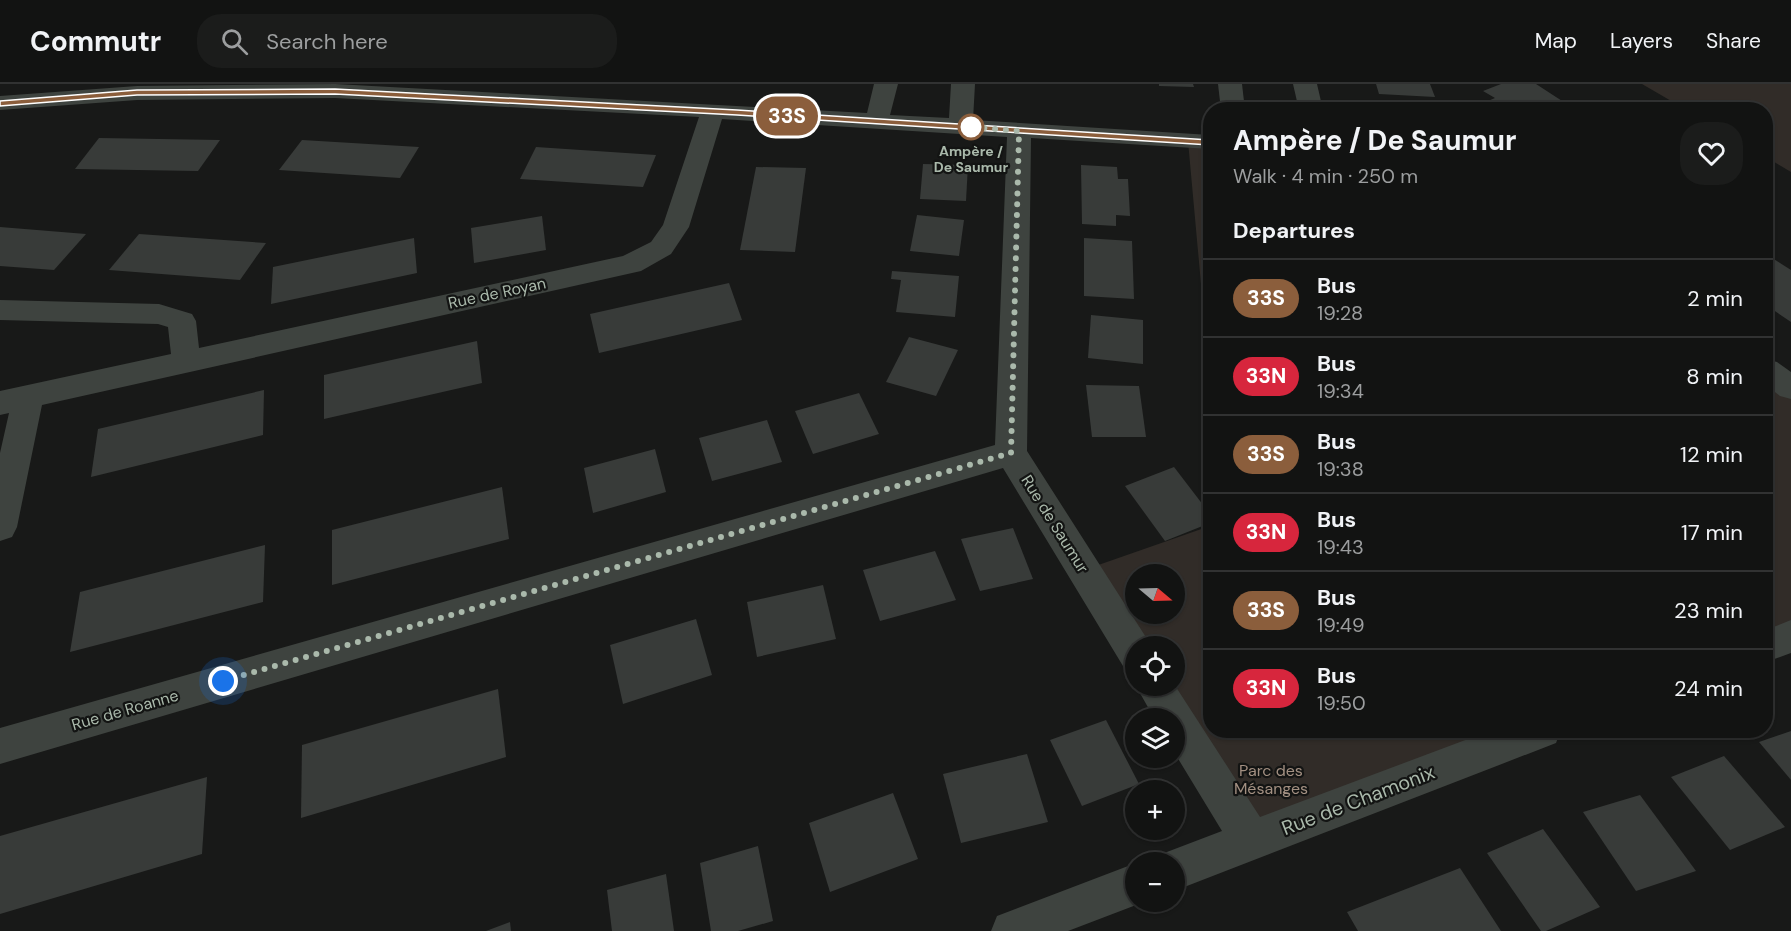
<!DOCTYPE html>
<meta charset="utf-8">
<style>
:root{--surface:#121312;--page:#1b1c1b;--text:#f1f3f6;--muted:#9c9e9f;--line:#313232}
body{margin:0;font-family:"DM Sans",sans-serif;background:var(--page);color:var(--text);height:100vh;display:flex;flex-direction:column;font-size:22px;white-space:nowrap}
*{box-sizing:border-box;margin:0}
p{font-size:20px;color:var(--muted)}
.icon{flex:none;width:33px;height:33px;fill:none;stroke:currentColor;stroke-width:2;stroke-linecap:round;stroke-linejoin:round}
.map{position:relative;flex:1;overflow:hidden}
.drawer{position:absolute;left:1203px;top:18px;width:570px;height:636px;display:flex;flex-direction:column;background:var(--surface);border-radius:24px;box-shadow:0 2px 4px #0004,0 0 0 2px var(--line)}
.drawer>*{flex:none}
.badge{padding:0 12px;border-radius:20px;font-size:21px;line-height:39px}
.needle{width:39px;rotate:109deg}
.tools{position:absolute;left:1125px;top:480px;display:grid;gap:12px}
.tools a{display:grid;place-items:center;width:60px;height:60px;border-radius:50%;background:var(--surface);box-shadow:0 2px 4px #0004,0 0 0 2px var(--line);font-size:30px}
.you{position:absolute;width:30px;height:30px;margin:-15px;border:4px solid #fff;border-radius:50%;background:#1a73e8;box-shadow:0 0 0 9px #1a73e833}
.map>.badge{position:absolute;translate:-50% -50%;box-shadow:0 0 0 3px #fff}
h2{padding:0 30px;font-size:22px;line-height:54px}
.round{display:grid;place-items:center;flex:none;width:63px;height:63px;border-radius:24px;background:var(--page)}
.head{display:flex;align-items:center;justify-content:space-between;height:102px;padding:0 30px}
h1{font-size:28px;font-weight:700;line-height:45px}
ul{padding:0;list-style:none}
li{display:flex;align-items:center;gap:18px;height:78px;padding:0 30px;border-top:2px solid var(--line)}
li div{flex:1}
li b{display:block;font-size:22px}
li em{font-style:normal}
li .badge{min-width:66px;font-weight:700;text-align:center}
header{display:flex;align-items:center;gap:36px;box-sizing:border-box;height:84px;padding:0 30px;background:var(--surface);border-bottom:2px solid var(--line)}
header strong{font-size:28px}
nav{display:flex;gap:33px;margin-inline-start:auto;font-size:21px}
.search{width:420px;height:54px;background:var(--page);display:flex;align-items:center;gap:15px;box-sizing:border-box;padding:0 21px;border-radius:24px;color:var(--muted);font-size:22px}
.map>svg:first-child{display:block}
.green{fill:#312c28;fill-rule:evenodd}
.building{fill:#383b39}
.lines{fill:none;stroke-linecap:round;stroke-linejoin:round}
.minor{fill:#3e433f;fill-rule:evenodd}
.line{fill:#8b5e3c;stroke:#fff;stroke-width:1.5}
.walk{stroke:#aab9ab;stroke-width:6;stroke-dasharray:0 10.8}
.stop-dot{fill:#fff;stroke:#8b5e3c;stroke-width:3}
.labels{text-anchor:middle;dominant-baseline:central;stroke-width:4.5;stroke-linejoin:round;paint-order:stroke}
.far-stop-label{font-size:14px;font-weight:bold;fill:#aab9ab;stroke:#131413}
.street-label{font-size:16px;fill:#aab9ab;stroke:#131413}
.park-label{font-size:16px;fill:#a39082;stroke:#131413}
.near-street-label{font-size:20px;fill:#aab9ab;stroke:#131413}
</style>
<header>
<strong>Commutr</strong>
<div class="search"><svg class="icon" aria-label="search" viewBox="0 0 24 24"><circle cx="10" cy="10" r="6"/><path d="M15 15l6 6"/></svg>Search here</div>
<nav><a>Map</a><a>Layers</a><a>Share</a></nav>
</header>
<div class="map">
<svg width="1791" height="847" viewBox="0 0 1791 847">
<rect width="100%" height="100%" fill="#181918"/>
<!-- green -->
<g class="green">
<polygon points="1642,0 1791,0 1791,88 1766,73 1766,26 1685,25"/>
<polygon points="1188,57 1210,58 1210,300 1210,299"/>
<polygon points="1766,286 1791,304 1791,552 1766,562"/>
<path d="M1210 442V646L1542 647 1251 756 1174 602V562H1136L1084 486ZM1136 490H1174V530H1136Z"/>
</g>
<!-- building -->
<g class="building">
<polygon points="1159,0 1193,0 1194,3 1159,2"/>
<polygon points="1376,0 1430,0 1435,13 1379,10"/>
<polygon points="1501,0 1536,0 1576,26 1482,26 1476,22 1495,14 1483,7"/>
<polygon points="99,54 220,56 198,87 75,85"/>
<polygon points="302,56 419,63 400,94 279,86"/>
<polygon points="536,63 656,71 643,103 520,95"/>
<polygon points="923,80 968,81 966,117 920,115"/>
<polygon points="1081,81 1117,83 1118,95 1128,95 1130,132 1116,131 1116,142 1082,140"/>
<polygon points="756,83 806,84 795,168 740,166"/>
<polygon points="917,131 964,136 959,172 910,167"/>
<polygon points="542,132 546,166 474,179 471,144"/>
<polygon points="0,143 86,150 54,186 0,182"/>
<polygon points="139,150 266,159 240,196 109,186"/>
<polygon points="414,154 417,189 271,220 273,183"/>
<polygon points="1084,154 1132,157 1134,215 1084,212"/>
<polygon points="1766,170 1791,186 1791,238 1766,221"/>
<polygon points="892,187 959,192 955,233 896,228 901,196 891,195"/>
<polygon points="729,199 742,236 599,269 590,230"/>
<polygon points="1091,231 1143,236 1143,280 1088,274"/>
<polygon points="909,253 958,266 936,312 886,298"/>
<polygon points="477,257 482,299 324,335 324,291"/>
<polygon points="1086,301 1139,302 1146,353 1092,353"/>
<polygon points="264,306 263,351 91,393 98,345"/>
<polygon points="859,309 879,350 813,370 795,327"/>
<polygon points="767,336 782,378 712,397 699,354"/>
<polygon points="655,365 666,408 593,429 584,384"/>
<polygon points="1174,383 1210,430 1210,439 1165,457 1125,402"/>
<polygon points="502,403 509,455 332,501 332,446"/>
<polygon points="1013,444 1033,495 980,507 961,455"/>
<polygon points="265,461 263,518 70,568 80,508"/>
<polygon points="935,467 956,516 880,537 863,486"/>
<polygon points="823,501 836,555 757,573 747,518"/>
<polygon points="696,535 712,591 623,620 610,561"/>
<polygon points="498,605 506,673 301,734 302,661"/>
<polygon points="1106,636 1139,700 1082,722 1050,656"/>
<polygon points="1791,647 1791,696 1759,658"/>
<polygon points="1027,670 1048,738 961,759 943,690"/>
<polygon points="1724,672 1785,743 1730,766 1671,693"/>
<polygon points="207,693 202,770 0,830 0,752"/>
<polygon points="893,709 918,775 830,808 809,739"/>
<polygon points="1640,711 1696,787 1636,807 1583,728"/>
<polygon points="1543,745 1600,823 1546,847 1541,847 1487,769"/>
<polygon points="758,762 773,837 738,847 711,847 700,779"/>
<polygon points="1460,784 1501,847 1358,847 1347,828"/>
<polygon points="666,790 674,847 612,847 607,806"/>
<polygon points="510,838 511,847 486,847"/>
</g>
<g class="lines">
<!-- minor -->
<g class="minor">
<polygon points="335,0 867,29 874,0 898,0 890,31 949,34 951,0 975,0 973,36 1210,51 1210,65 1031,54 1027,367 1149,558 1151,562 1136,562 1136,586 1123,582 1003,384 0,680 0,644 995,361 1007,53 722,35 689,143 671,170 641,187 42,321 17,443 12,453 0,457 0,369 9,329 0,331 0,307 171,270 168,243 158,240 0,236 0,216 159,220 192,230 196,237 199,264 623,172 651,158 663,141 699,33 335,14 137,16 0,26 0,12 137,2"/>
<polygon points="1218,0 1242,0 1245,26 1221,26"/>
<polygon points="1293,0 1317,0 1323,26 1299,26"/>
<polygon points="1766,275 1777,278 1791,288 1791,315 1780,312 1766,301"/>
<polygon points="1791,536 1791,569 1766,578 1766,546"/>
<polygon points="1174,600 1260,733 1492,646 1561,646 1556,659 1174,807 1174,778 1156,778 1159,771 1222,747 1174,668 1174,634 1154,634 1136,602"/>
<polygon points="1136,779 1136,818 1144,818 1068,847 991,847 997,832"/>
</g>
</g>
<!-- line -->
<polygon class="line" points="335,5 737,26 1210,56 1215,58 1210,61 737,31 335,10 137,11 0,22 0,17 137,6"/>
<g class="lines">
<!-- walk -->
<polyline class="walk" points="223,597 1011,369 1019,47 971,43"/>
</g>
<!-- markers -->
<circle class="stop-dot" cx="971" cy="43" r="12"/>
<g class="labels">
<!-- far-stop labels -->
<g class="far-stop-label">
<text x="971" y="67">Ampère /<tspan x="971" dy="16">De Saumur</tspan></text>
</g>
<!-- street labels -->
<g class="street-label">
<text transform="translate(497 209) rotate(-12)">Rue de Royan</text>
<text transform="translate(1055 440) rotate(58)">Rue de Saumur</text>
<text transform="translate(125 626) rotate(-16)">Rue de Roanne</text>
</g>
<!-- park labels -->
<g class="park-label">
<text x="1271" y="686">Parc des<tspan x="1271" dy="18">Mésanges</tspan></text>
</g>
<!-- near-street labels -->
<g class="near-street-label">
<text transform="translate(1358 716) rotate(-21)">Rue de Chamonix</text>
</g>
</g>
</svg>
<div class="tools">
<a><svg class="needle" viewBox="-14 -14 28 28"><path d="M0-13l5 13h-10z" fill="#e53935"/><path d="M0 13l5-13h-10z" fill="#9c9e9f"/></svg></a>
<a><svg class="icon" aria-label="locate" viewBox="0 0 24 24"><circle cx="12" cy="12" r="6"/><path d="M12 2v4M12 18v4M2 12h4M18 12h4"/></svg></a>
<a><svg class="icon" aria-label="layers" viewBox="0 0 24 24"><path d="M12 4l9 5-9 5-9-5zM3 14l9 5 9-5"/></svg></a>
<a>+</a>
<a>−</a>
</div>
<div class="you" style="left:223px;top:597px"></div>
<b class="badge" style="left:787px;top:32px;background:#8b5e3c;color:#fff">33S</b>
<section class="drawer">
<div class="head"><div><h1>Ampère / De Saumur</h1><p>Walk · 4 min · 250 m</p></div><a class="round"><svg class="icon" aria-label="heart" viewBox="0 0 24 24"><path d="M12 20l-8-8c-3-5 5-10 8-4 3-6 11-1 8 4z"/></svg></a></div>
<h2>Departures</h2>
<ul>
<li><span class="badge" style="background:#8b5e3c;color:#fff">33S</span><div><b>Bus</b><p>19:28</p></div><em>2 min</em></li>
<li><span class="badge" style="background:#d7263d;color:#fff">33N</span><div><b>Bus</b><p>19:34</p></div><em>8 min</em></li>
<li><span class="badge" style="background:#8b5e3c;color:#fff">33S</span><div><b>Bus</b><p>19:38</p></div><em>12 min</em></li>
<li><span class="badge" style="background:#d7263d;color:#fff">33N</span><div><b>Bus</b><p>19:43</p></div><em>17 min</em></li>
<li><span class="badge" style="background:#8b5e3c;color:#fff">33S</span><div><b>Bus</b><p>19:49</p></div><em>23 min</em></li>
<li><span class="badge" style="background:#d7263d;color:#fff">33N</span><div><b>Bus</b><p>19:50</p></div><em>24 min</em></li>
</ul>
</section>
</div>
